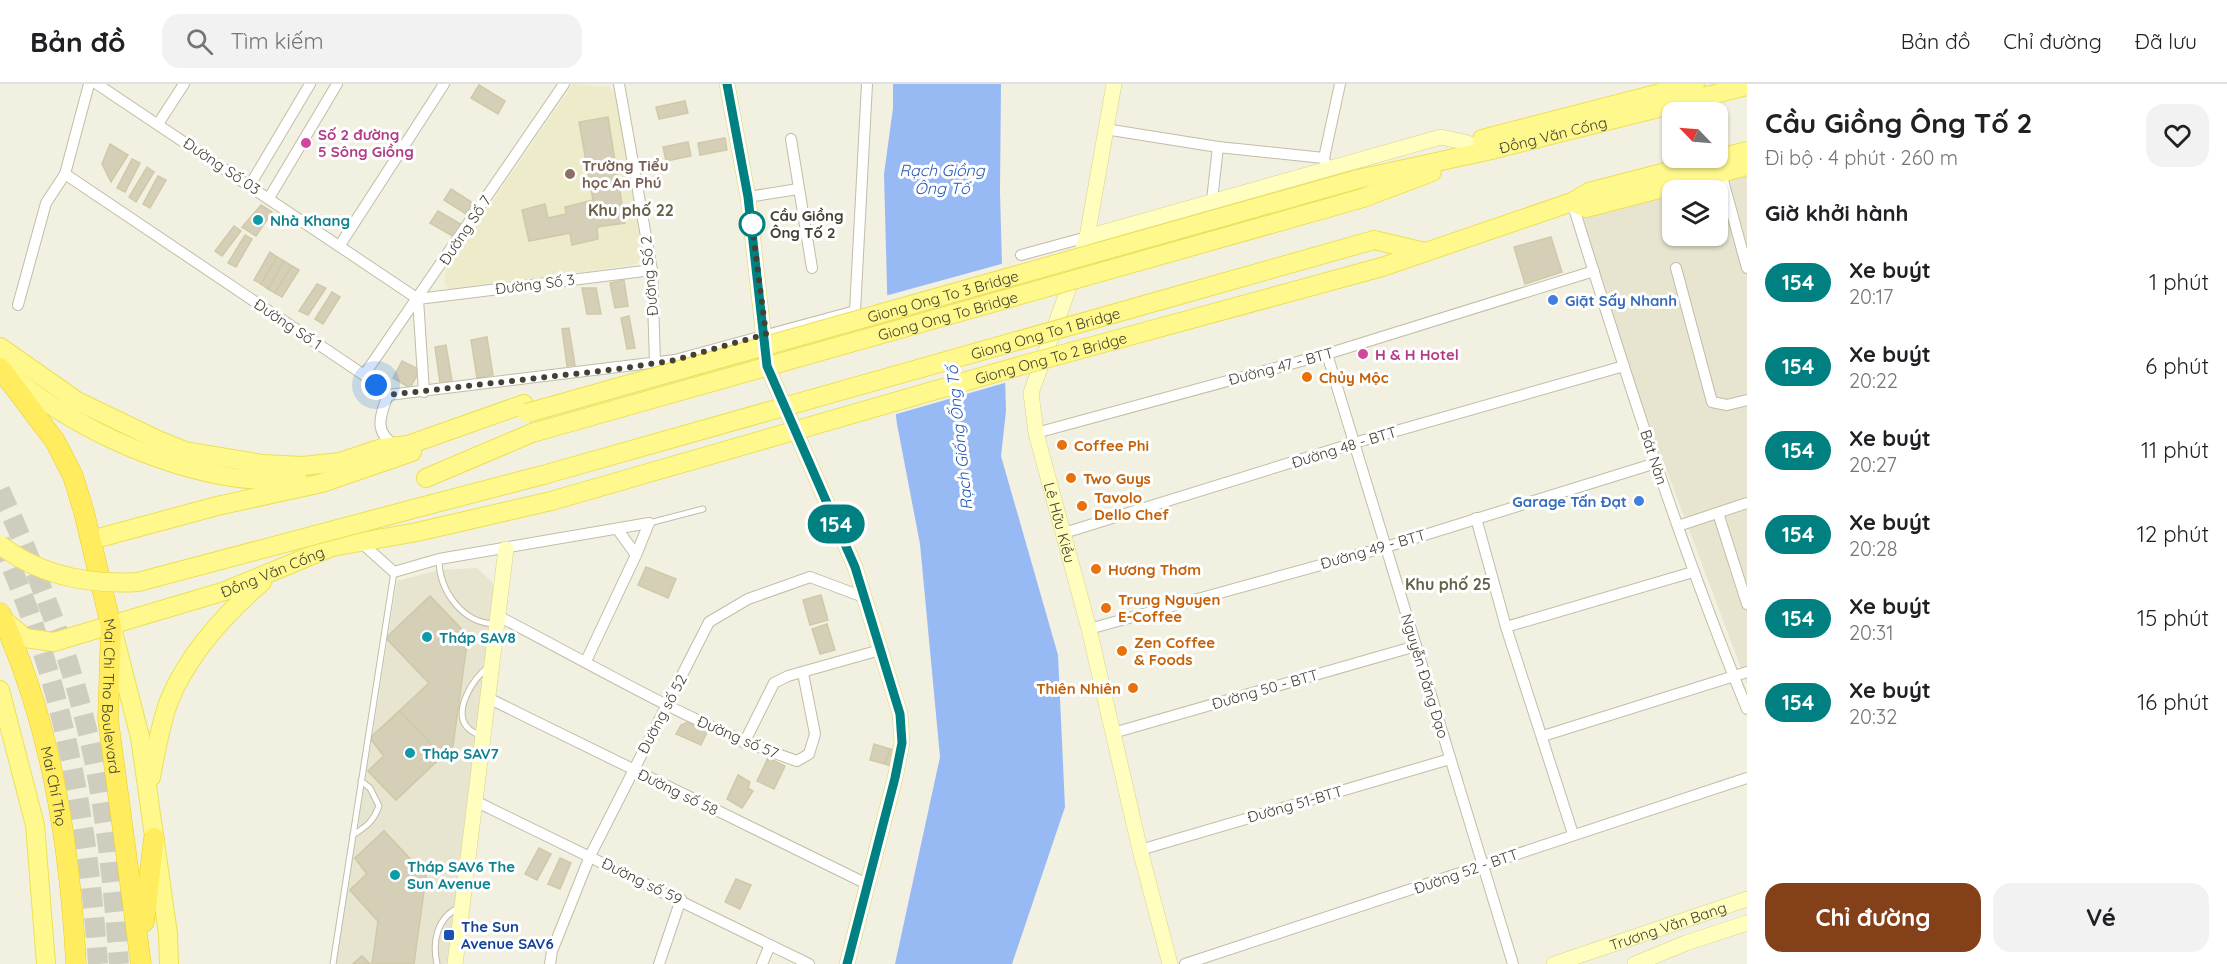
<!DOCTYPE html>
<html lang="vi">
<meta charset="utf-8">
<style>
:root{--surface:#fff;--page:#f2f2f2;--text:#202124;--muted:#757577;--line:#e0e0e0;--accent:#844019}
body{margin:0;font-family:Quicksand,sans-serif;background:var(--page);color:var(--text);height:100vh;display:flex;flex-direction:column;font-size:22px;white-space:nowrap}
*{box-sizing:border-box;margin:0}
p{font-size:20px;color:var(--muted)}
.icon{flex:none;width:33px;height:33px;fill:none;stroke:currentColor;stroke-width:2;stroke-linecap:round;stroke-linejoin:round}
.map{position:relative;flex:1;overflow:hidden}
.sheet{display:flex;flex-direction:column;background:var(--surface);width:480px}
.sheet>*{flex:none}
.badge{padding:0 12px;border-radius:20px;font-size:21px;line-height:39px}
.needle{width:39px;rotate:295deg}
.fabs{position:absolute;left:1662px;top:18px;display:grid;gap:12px}
.fabs a{display:grid;place-items:center;width:66px;height:66px;border-radius:12px;background:var(--surface);box-shadow:0 2px 4px #0004;font-size:30px}
.you{position:absolute;width:30px;height:30px;margin:-15px;border:4px solid #fff;border-radius:50%;background:#1a73e8;box-shadow:0 0 0 9px #1a73e833}
.map>.badge{position:absolute;translate:-50% -50%;box-shadow:0 0 0 3px #fff}
h2{padding:0 18px;font-size:22px;line-height:54px}
.round{display:grid;place-items:center;flex:none;width:63px;height:63px;border-radius:18px;background:var(--page)}
.summary{display:flex;align-items:center;justify-content:space-between;height:102px;padding:0 18px}
h1{font-size:28px;font-weight:700;line-height:45px}
.primary-button{display:flex;gap:12px;margin-top:auto;padding:12px 18px}
.primary-button a{flex:1;height:69px;border-radius:18px;background:var(--accent);color:#fff;font-size:24px;font-weight:700;line-height:69px;text-align:center}
.primary-button a+a{background:var(--page);color:var(--text)}
ul{padding:0;list-style:none}
li{display:flex;align-items:center;gap:18px;height:84px;padding:0 18px}
li div{flex:1}
li b{display:block;font-size:22px}
li em{font-style:normal}
li .badge{min-width:66px;font-weight:700;text-align:center}
header{display:flex;align-items:center;gap:36px;box-sizing:border-box;height:84px;padding:0 30px;background:var(--surface);border-bottom:2px solid var(--line)}
header strong{font-size:28px}
nav{display:flex;gap:33px;margin-inline-start:auto;font-size:21px}
.search{width:420px;height:54px;background:var(--page);display:flex;align-items:center;gap:15px;box-sizing:border-box;padding:0 21px;border-radius:18px;color:var(--muted);font-size:22px}
main{display:flex;flex:1;min-height:0}
.map>svg:first-child{display:block}
.residential{fill:#e7e4cf;fill-rule:evenodd}
.education{fill:#edebc9}
.water{fill:#97baf5}
.pier{fill:#f2f1e1}
.building{fill:#d4cfb6;stroke:#d0c9a8;stroke-width:1.5}
.lines{fill:none;stroke-linecap:round;stroke-linejoin:round}
.highway-tunnel{stroke:#cfcebe;stroke-width:20;stroke-dasharray:20 10;stroke-linecap:butt}
.lane-casing{stroke:#c1bda6;stroke-width:7}
.street-casing{stroke:#c1bda6;stroke-width:12}
.secondary-casing{stroke:#d6d38c;stroke-width:16}
.primary-casing{stroke:#ece055;stroke-width:20}
.highway-casing{stroke:#e9cc24;stroke-width:21}
.lane{stroke:#fff;stroke-width:5}
.street{stroke:#fff;stroke-width:10}
.secondary{stroke:#fffebe;stroke-width:15}
.primary{stroke:#fff88d;stroke-width:18}
.highway{stroke:#ffed5f;stroke-width:20}
.primary-bridge-casing{stroke:#ece055;stroke-width:20;stroke-linecap:butt}
.primary-bridge{stroke:#fff88d;stroke-width:18}
.line-casing{stroke:#fff;stroke-width:14}
.line{stroke:#008080;stroke-width:9}
.walk{stroke:#444032;stroke-width:6;stroke-dasharray:0 10.8}
.hotel-dot{fill:#d1479c;stroke:#fff;stroke-width:2}
.education-dot{fill:#8d6e63;stroke:#fff;stroke-width:2}
.culture-dot{fill:#0f9aa8;stroke:#fff;stroke-width:2}
.stop-dot{fill:#fff;stroke:#008080;stroke-width:3}
.shop-dot{fill:#3f7fe0;stroke:#fff;stroke-width:2}
.food-dot{fill:#e8710a;stroke:#fff;stroke-width:2}
.transit-dot{fill:#1a4fb4;stroke:#fff;stroke-width:2}
.labels{text-anchor:middle;dominant-baseline:central;stroke-width:6;stroke-linejoin:round;paint-order:stroke}
.hotel-label{font-size:15px;font-weight:bold;fill:#b23c85;stroke:#fff;text-anchor:start}
.street-label{font-size:15px;fill:#444032;stroke:#fff}
.education-label{font-size:15px;font-weight:bold;fill:#785e54;stroke:#fff;text-anchor:start}
.stop-label{font-size:15px;font-weight:bold;fill:#444032;stroke:#fff;text-anchor:start}
.culture-label{font-size:15px;font-weight:bold;fill:#0d838f;stroke:#fff;text-anchor:start}
.shop-label{font-size:15px;font-weight:bold;fill:#366cbe;stroke:#fff;text-anchor:start}
.food-label{font-size:15px;font-weight:bold;fill:#c56008;stroke:#fff;text-anchor:start}
.transit-label{font-size:15px;font-weight:bold;fill:#164399;stroke:#fff;text-anchor:start}
.water-label{font-size:16px;font-style:italic;fill:#2458b6;stroke:#fff}
.neighbourhood-label{font-size:16px;font-weight:bold;fill:#676148;stroke:#fff}
</style>
<header>
<strong>Bản đồ</strong>
<div class="search"><svg class="icon" aria-label="search" viewBox="0 0 24 24"><circle cx="10" cy="10" r="6"/><path d="M15 15l6 6"/></svg>Tìm kiếm</div>
<nav><a>Bản đồ</a><a>Chỉ đường</a><a>Đã lưu</a></nav>
</header>
<main>
<div class="map">
<svg width="1747" height="880" viewBox="0 0 1747 880">
<rect width="100%" height="100%" fill="#f2f1e1"/>
<!-- residential -->
<g class="residential">
<path d="M1747 84V600L1570 129ZM1672 106H1718V152H1672Z"/>
<polygon points="477,484 492,498 494,506 448,880 336,880 397,497 439,486"/>
</g>
<!-- education -->
<polygon class="education" points="573,0 610,3 616,10 643,174 634,181 449,205 444,200 446,184"/>
<!-- water -->
<polygon class="water" points="893,0 1001,0 1000,108 1006,327 1001,372 1058,571 1065,723 1012,880 895,880 940,673 920,460 897,340 889,279 884,90 893,24"/>
<!-- pier -->
<polygon class="pier" points="1005,179 1008,298 893,331 886,279 885,212"/>
<!-- building -->
<g class="building">
<polygon points="479,1 505,17 498,30 471,14"/>
<polygon points="685,17 688,29 659,35 656,23"/>
<polygon points="608,33 625,139 597,143 598,155 572,161 570,149 529,157 522,126 545,120 548,134 566,130 565,123 593,116 579,38"/>
<polygon points="725,54 727,66 700,71 698,59"/>
<polygon points="688,58 691,72 666,77 663,63"/>
<polygon points="110,60 128,71 111,98 102,80"/>
<polygon points="132,75 140,79 125,108 117,104"/>
<polygon points="147,83 154,88 136,118 129,113"/>
<polygon points="158,92 166,96 150,124 143,120"/>
<polygon points="451,105 473,119 466,130 444,116"/>
<polygon points="261,121 272,128 256,152 242,143"/>
<polygon points="438,127 464,142 456,154 430,139"/>
<polygon points="234,142 241,147 222,172 215,167"/>
<polygon points="245,151 252,155 236,183 228,179"/>
<polygon points="1551,153 1562,188 1525,200 1514,163"/>
<polygon points="270,168 277,173 261,200 254,196"/>
<polygon points="277,173 284,177 268,205 261,200"/>
<polygon points="284,177 292,182 275,209 268,205"/>
<polygon points="292,182 299,186 282,213 275,209"/>
<polygon points="624,196 628,222 615,224 610,199"/>
<polygon points="317,200 326,204 308,231 299,227"/>
<polygon points="582,204 596,204 601,230 587,230"/>
<polygon points="332,208 340,213 323,240 315,235"/>
<polygon points="629,232 635,264 627,265 621,234"/>
<polygon points="569,244 575,281 567,282 562,245"/>
<polygon points="487,253 493,291 477,294 471,256"/>
<polygon points="446,261 452,297 440,299 435,263"/>
<polygon points="402,277 420,286 410,304 393,294"/>
<polygon points="646,483 676,495 668,514 638,501"/>
<polygon points="821,511 828,536 810,541 803,516"/>
<polygon points="430,512 468,552 424,594 386,554"/>
<polygon points="430,512 468,552 453,662 396,716 368,687 384,672 370,654 429,599 386,554"/>
<polygon points="827,540 835,566 820,570 812,545"/>
<polygon points="400,627 442,672 396,716 368,687 384,672 370,654"/>
<polygon points="690,637 708,646 701,661 676,650 681,641"/>
<polygon points="874,660 890,665 885,680 870,676"/>
<polygon points="890,665 899,668 894,683 885,680"/>
<polygon points="768,674 785,682 774,705 757,697"/>
<polygon points="738,691 750,698 748,704 753,707 742,724 727,715"/>
<polygon points="384,747 426,792 378,837 350,806 367,790 355,774"/>
<polygon points="384,747 426,792 414,880 372,880 378,837 350,806 367,790 355,774"/>
<polygon points="539,764 551,770 537,796 525,790"/>
<polygon points="560,774 571,779 560,805 548,800"/>
<polygon points="736,795 751,801 740,825 725,818"/>
<polygon points="362,872 370,880 353,880"/>
<polygon points="362,872 370,880 353,880"/>
</g>
<g class="lines">
<!-- highway-tunnel -->
<g class="highway-tunnel">
<path d="M0 406C34 481 65 557 85 637 105 716 113 799 119 880"/>
<path d="M0 457C61 591 88 733 98 880"/>
</g>
<!-- lane casing -->
<g class="lane-casing">
<g id="lane">
<polyline points="649,439 703,425"/>
<path d="M439 475C439 507 463 540 496 540"/>
<path d="M481 653C478 650 472 648 469 645 451 629 473 594 488 583"/>
<path d="M353 751C367 742 373 738 379 722L370 704 361 697"/>
<polyline points="333,880 394,488"/>
<path d="M437 880C432 857 437 833 460 823"/>
</g>
</g>
<!-- street casing -->
<g class="street-casing">
<g id="street">
<polyline points="89,0 65,90 364,291 388,311 675,276 855,227 867,0"/>
<polyline points="97,0 418,215 424,308"/>
<polyline points="619,0 652,186 655,279"/>
<polyline points="158,40 184,0"/>
<polyline points="1105,45 1218,63 1212,116"/>
<polyline points="791,55 812,184"/>
<polyline points="1218,63 1324,74"/>
<polyline points="1326,80 1324,74 1340,0"/>
<polyline points="1721,89 1747,184"/>
<polyline points="250,101 310,0"/>
<polyline points="748,113 798,105"/>
<polyline points="269,114 337,0"/>
<path d="M1572 118C1625 289 1679 459 1747 625"/>
<polyline points="340,161 444,0"/>
<polyline points="1021,171 1087,153"/>
<polyline points="1676,184 1712,318 1727,321 1747,316"/>
<polyline points="418,215 652,186"/>
<polyline points="18,221 46,119 65,90"/>
<polyline points="1327,270 1513,880"/>
<polyline points="364,291 564,0"/>
<path d="M388 311C380 332 373 348 396 362"/>
<polyline points="1036,349 1327,270 1594,187"/>
<polyline points="1718,429 1747,520"/>
<polyline points="1476,434 1506,543 1573,750"/>
<polyline points="1678,442 1747,419"/>
<polyline points="1064,449 1354,359 1624,282"/>
<polyline points="366,455 366,463 394,488 439,475 649,439"/>
<polyline points="636,471 649,439"/>
<path d="M498 532C597 583 692 641 797 677L809 670 815 650 803 589"/>
<polyline points="1506,543 1693,488"/>
<polyline points="1089,545 1386,463 1656,379"/>
<polyline points="586,577 636,471 618,446"/>
<polyline points="488,614 869,801"/>
<polyline points="1113,649 1416,562"/>
<polyline points="1543,652 1747,588"/>
<polyline points="744,659 774,599 788,592 880,566"/>
<polyline points="475,717 809,880"/>
<polyline points="1140,766 1450,675"/>
<polyline points="550,880 552,867 590,772 709,538 748,515 810,493 866,514"/>
<polyline points="659,880 681,815"/>
<polyline points="762,880 770,861"/>
<polyline points="1185,880 1747,694"/>
</g>
</g>
<!-- secondary casing -->
<g class="secondary-casing">
<g id="secondary">
<polyline points="727,0 748,113 767,282 855,483 900,630 902,659 895,694 847,880"/>
<path id="s1" d="M1114 0 1087 153 1031 309 1036 349 1089 545 1140 766 1170 880"/>
<polyline points="1087,153 1441,53 1468,59"/>
<polyline points="455,880 506,465"/>
<path id="s2" d="M1554 880 1747 815"/>
<polyline points="1635,880 1686,859 1747,839"/>
</g>
</g>
<!-- primary casing -->
<g class="primary-casing">
<g id="primary">
<polyline points="1482,55 1695,0"/>
<path id="s3" d="M1358 95 1487 67 1747 2"/>
<polyline points="1363,114 1432,88"/>
<polyline points="1572,118 1586,124 1747,82"/>
<polyline points="1374,156 1425,168"/>
<polyline points="1382,183 1572,118 1589,108 1747,67"/>
<polyline points="0,263 77,317 158,356 185,367 262,380 303,382 340,378 382,364 408,361 524,320"/>
<path d="M10 291C72 342 151 379 230 393 253 397 277 396 299 397"/>
<polyline points="426,394 532,349"/>
<polyline points="432,420 543,391"/>
<polyline points="91,456 217,422 322,399 412,368"/>
<path id="s4" d="M3 535 25 554 54 558 225 507 332 463 417 448 551 417"/>
<polyline points="114,552 140,653 168,850 169,880"/>
<polyline points="0,606 35,741 46,880"/>
<path d="M151 693C156 667 160 641 169 617 188 570 225 530 262 498"/>
</g>
</g>
<!-- highway casing -->
<g class="highway-casing">
<g id="highway">
<path id="s5" d="M0 284 55 357 73 392 84 428 111 542 108 635 141 880"/>
<path id="s6" d="M0 529C51 639 70 761 76 880"/>
<polyline points="144,838 154,754"/>
</g>
</g>
<!-- lane -->
<use href="#lane" class="lane"/>
<!-- street -->
<use href="#street" class="street"/>
<!-- secondary -->
<use href="#secondary" class="secondary"/>
<!-- primary -->
<use href="#primary" class="primary"/>
<!-- highway -->
<use href="#highway" class="highway"/>
<!-- primary-bridge casing -->
<g class="primary-bridge-casing">
<g id="primary-bridge">
<path id="s7" d="M527 329 1358 95"/>
<path id="s8" d="M532 349 1363 114"/>
<path id="s9" d="M543 391 1374 156"/>
<path id="s10" d="M551 417 1023 281 1382 183"/>
<path d="M0 461C41 492 88 501 138 498L432 420"/>
</g>
</g>
<!-- primary-bridge -->
<use href="#primary-bridge" class="primary-bridge"/>
</g>
<g class="lines">
<!-- line casing -->
<g class="line-casing">
<polyline id="line" points="727,0 748,113 767,282 855,483 900,630 902,659 895,694 847,880"/>
</g>
<!-- line -->
<use href="#line" class="line"/>
<!-- walk -->
<polyline class="walk" points="376,301 388,311 626,284 675,276 766,250 751,133 752,140"/>
</g>
<!-- markers -->
<g class="hotel-dot">
<circle cx="306" cy="59" r="6"/>
<circle cx="1363" cy="270" r="6"/>
</g>
<circle class="education-dot" cx="570" cy="90" r="6"/>
<g class="culture-dot">
<circle cx="258" cy="136" r="6"/>
<circle cx="427" cy="553" r="6"/>
<circle cx="410" cy="669" r="6"/>
<circle cx="395" cy="791" r="6"/>
</g>
<circle class="stop-dot" cx="752" cy="140" r="12"/>
<g class="shop-dot">
<circle cx="1553" cy="216" r="6"/>
<circle cx="1639" cy="417" r="6"/>
</g>
<g class="food-dot">
<circle cx="1307" cy="293" r="6"/>
<circle cx="1062" cy="361" r="6"/>
<circle cx="1071" cy="394" r="6"/>
<circle cx="1082" cy="422" r="6"/>
<circle cx="1096" cy="485" r="6"/>
<circle cx="1106" cy="524" r="6"/>
<circle cx="1122" cy="567" r="6"/>
<circle cx="1133" cy="604" r="6"/>
</g>
<rect class="transit-dot" x="443" y="845" width="12" height="12" rx="3"/>
<g class="labels">
<!-- hotel labels -->
<g class="hotel-label">
<text x="318" y="50">Số 2 đường<tspan x="318" dy="17">5 Sông Giồng</tspan></text>
<text x="1375" y="270">H &amp; H Hotel</text>
</g>
<!-- street labels -->
<g class="street-label">
<text stroke="none"><textPath href="#s3" startOffset="200">Đồng Văn Cống</textPath></text>
<text transform="translate(222 82) rotate(34)">Đường Số 03</text>
<text transform="translate(465 146) rotate(-56)">Đường Số 7</text>
<text transform="translate(649 192) rotate(-95)">Đường Số 2</text>
<text transform="translate(535 200) rotate(-7)">Đường Số 3</text>
<text stroke="none"><textPath href="#s7" startOffset="432">Giong Ong To 3 Bridge</textPath></text>
<text stroke="none"><textPath href="#s8" startOffset="432">Giong Ong To Bridge</textPath></text>
<text transform="translate(288 240) rotate(34)">Đường Số 1</text>
<text stroke="none"><textPath href="#s9" startOffset="522">Giong Ong To 1 Bridge</textPath></text>
<text stroke="none"><textPath href="#s10" startOffset="520">Giong Ong To 2 Bridge</textPath></text>
<text transform="translate(1281 282) rotate(-15)">Đường 47 - BTT</text>
<text transform="translate(1344 363) rotate(-17)">Đường 48 - BTT</text>
<text transform="translate(1654 373) rotate(72)">Bát Nàn</text>
<text stroke="none"><textPath href="#s1" startOffset="454">Lê Hữu Kiều</textPath></text>
<text transform="translate(1373 465) rotate(-16)">Đường 49 - BTT</text>
<text stroke="none"><textPath href="#s4" startOffset="288">Đồng Văn Cống</textPath></text>
<text transform="translate(1425 592) rotate(73)">Nguyễn Đăng Đạo</text>
<text transform="translate(1265 605) rotate(-16)">Đường 50 - BTT</text>
<text stroke="none"><textPath href="#s5" startOffset="356">Mai Chi Tho Boulevard</textPath></text>
<text transform="translate(662 630) rotate(-62)">Đường số 52</text>
<text transform="translate(738 653) rotate(23)">Đường số 57</text>
<text stroke="none"><textPath href="#s6" startOffset="182">Mai Chí Thọ</textPath></text>
<text transform="translate(678 708) rotate(26)">Đường số 58</text>
<text transform="translate(1295 720) rotate(-16)">Đường 51-BTT</text>
<text transform="translate(1466 787) rotate(-19)">Đường 52 - BTT</text>
<text transform="translate(642 797) rotate(26)">Đường số 59</text>
<text stroke="none"><textPath href="#s2" startOffset="120">Trương Văn Bang</textPath></text>
</g>
<!-- education labels -->
<g class="education-label">
<text x="582" y="81">Trường Tiểu<tspan x="582" dy="17">học An Phú</tspan></text>
</g>
<!-- stop labels -->
<g class="stop-label">
<text x="770" y="131">Cầu Giồng<tspan x="770" dy="17">Ông Tố 2</tspan></text>
</g>
<!-- culture labels -->
<g class="culture-label">
<text x="270" y="136">Nhà Khang</text>
<text x="439" y="553">Tháp SAV8</text>
<text x="422" y="669">Tháp SAV7</text>
<text x="407" y="782">Tháp SAV6 The<tspan x="407" dy="17">Sun Avenue</tspan></text>
</g>
<!-- shop labels -->
<g class="shop-label">
<text x="1565" y="216">Giặt Sấy Nhanh</text>
<text x="1627" y="417" text-anchor="end">Garage Tấn Đạt</text>
</g>
<!-- food labels -->
<g class="food-label">
<text x="1319" y="293">Chủy Mộc</text>
<text x="1074" y="361">Coffee Phi</text>
<text x="1083" y="394">Two Guys</text>
<text x="1094" y="413">Tavolo<tspan x="1094" dy="17">Dello Chef</tspan></text>
<text x="1108" y="485">Hương Thơm</text>
<text x="1118" y="515">Trung Nguyen<tspan x="1118" dy="17">E-Coffee</tspan></text>
<text x="1134" y="558">Zen Coffee<tspan x="1134" dy="17">&amp; Foods</tspan></text>
<text x="1121" y="604" text-anchor="end">Thiên Nhiên</text>
</g>
<!-- transit labels -->
<g class="transit-label">
<text x="461" y="842">The Sun<tspan x="461" dy="17">Avenue SAV6</tspan></text>
</g>
<!-- water labels -->
<g class="water-label">
<text x="942" y="86">Rạch Giồng<tspan x="942" dy="18">Ông Tố</tspan></text>
<text transform="translate(959 354) rotate(-96)">Rạch Giống Ống Tố</text>
</g>
<!-- neighbourhood labels -->
<g class="neighbourhood-label">
<text x="631" y="126">Khu phố 22</text>
<text x="1448" y="500">Khu phố 25</text>
</g>
</g>
</svg>
<div class="fabs">
<a><svg class="needle" viewBox="-14 -14 28 28"><path d="M0-13l5 13h-10z" fill="#e53935"/><path d="M0 13l5-13h-10z" fill="#757577"/></svg></a>
<a><svg class="icon" aria-label="layers" viewBox="0 0 24 24"><path d="M12 4l9 5-9 5-9-5zM3 14l9 5 9-5"/></svg></a>
</div>
<div class="you" style="left:376px;top:301px"></div>
<b class="badge" style="left:836px;top:440px;background:#008080;color:#fff">154</b>
</div>
<section class="sheet">
<div class="summary"><div><h1>Cầu Giồng Ông Tố 2</h1><p>Đi bộ · 4 phút · 260 m</p></div><a class="round"><svg class="icon" aria-label="heart" viewBox="0 0 24 24"><path d="M12 20l-8-8c-3-5 5-10 8-4 3-6 11-1 8 4z"/></svg></a></div>
<h2>Giờ khởi hành</h2>
<ul>
<li><span class="badge" style="background:#008080;color:#fff">154</span><div><b>Xe buýt</b><p>20:17</p></div><em>1 phút</em></li>
<li><span class="badge" style="background:#008080;color:#fff">154</span><div><b>Xe buýt</b><p>20:22</p></div><em>6 phút</em></li>
<li><span class="badge" style="background:#008080;color:#fff">154</span><div><b>Xe buýt</b><p>20:27</p></div><em>11 phút</em></li>
<li><span class="badge" style="background:#008080;color:#fff">154</span><div><b>Xe buýt</b><p>20:28</p></div><em>12 phút</em></li>
<li><span class="badge" style="background:#008080;color:#fff">154</span><div><b>Xe buýt</b><p>20:31</p></div><em>15 phút</em></li>
<li><span class="badge" style="background:#008080;color:#fff">154</span><div><b>Xe buýt</b><p>20:32</p></div><em>16 phút</em></li>
</ul>
<div class="primary-button"><a>Chỉ đường</a><a>Vé</a></div>
</section>
</main>
